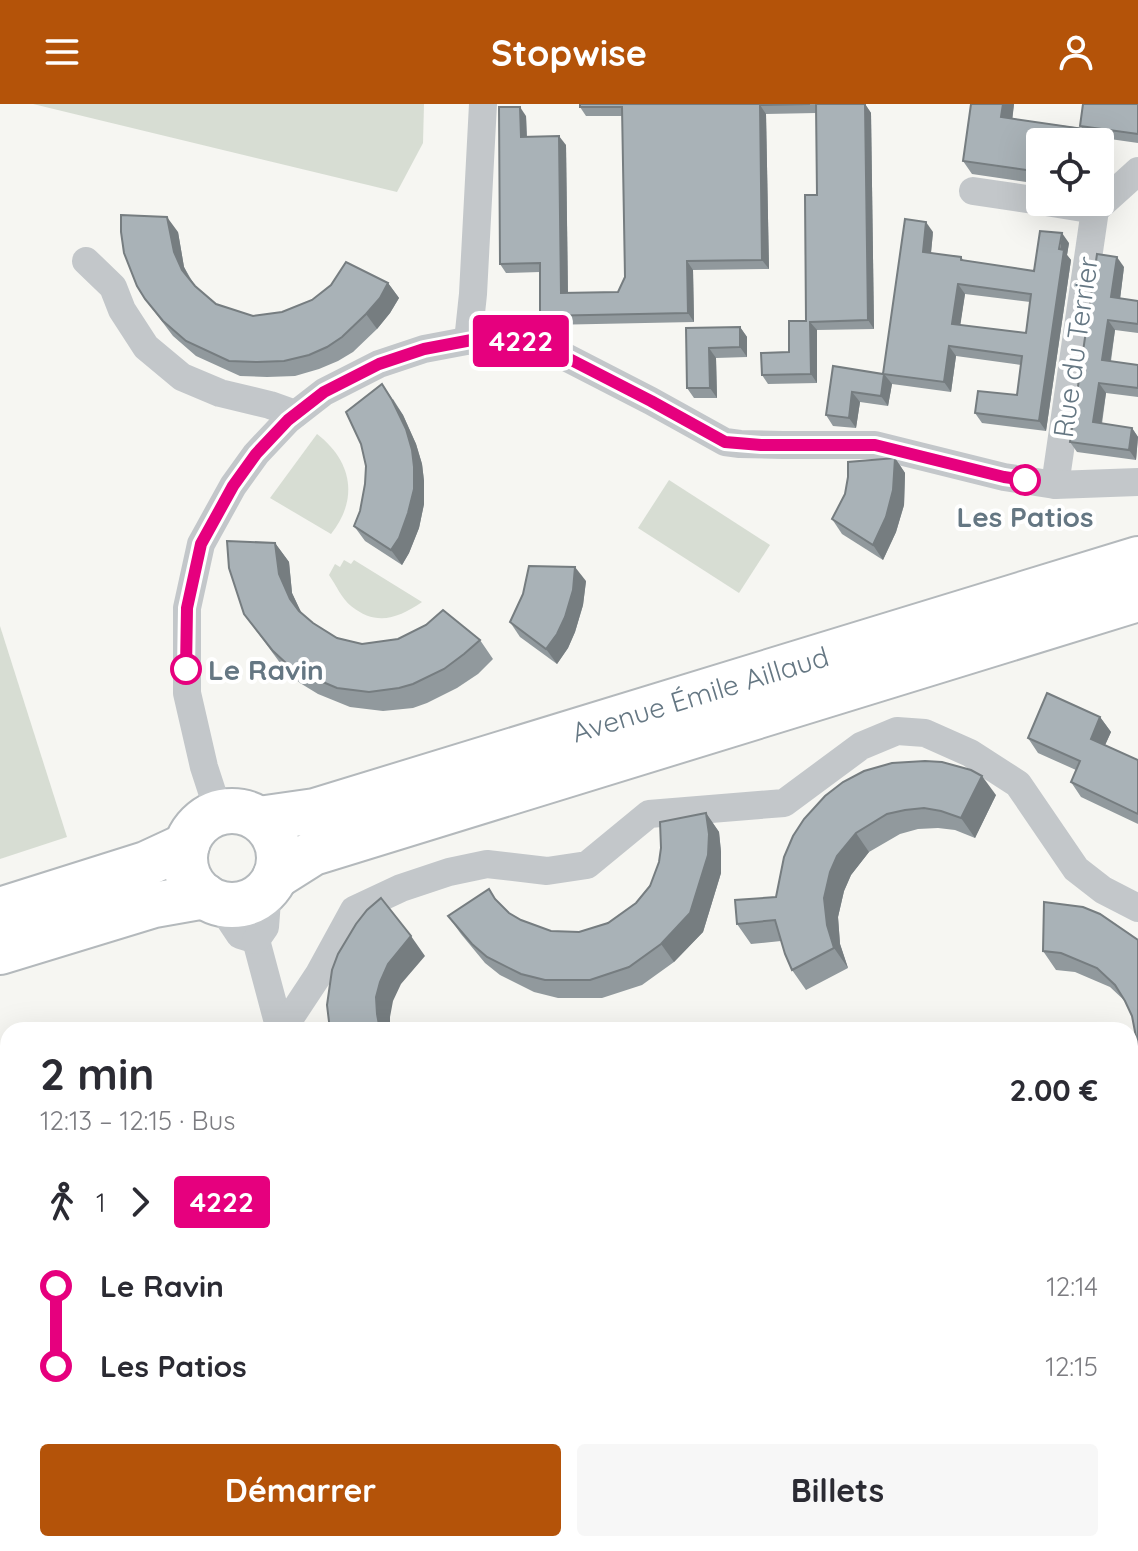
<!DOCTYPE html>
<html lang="fr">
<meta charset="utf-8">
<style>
:root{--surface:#fff;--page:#f7f7f7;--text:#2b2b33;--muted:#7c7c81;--accent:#b45309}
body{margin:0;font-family:Quicksand,sans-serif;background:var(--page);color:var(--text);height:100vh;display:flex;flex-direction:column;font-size:30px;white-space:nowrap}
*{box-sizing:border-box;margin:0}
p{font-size:26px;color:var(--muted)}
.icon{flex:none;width:44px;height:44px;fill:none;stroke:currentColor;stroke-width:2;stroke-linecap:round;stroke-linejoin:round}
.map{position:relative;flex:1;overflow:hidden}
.side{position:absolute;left:0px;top:918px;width:1138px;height:530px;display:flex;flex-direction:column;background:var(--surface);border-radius:24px 24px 0 0;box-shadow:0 8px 32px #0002}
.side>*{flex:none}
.badge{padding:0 16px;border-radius:6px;font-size:28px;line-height:52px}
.tools{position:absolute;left:1026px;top:24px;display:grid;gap:16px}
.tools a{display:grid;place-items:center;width:88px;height:88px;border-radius:8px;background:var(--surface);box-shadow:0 8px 32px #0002;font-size:40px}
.map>.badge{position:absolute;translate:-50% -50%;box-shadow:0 0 0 4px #fff}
.legs{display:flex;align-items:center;gap:12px;height:88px;padding:0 40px;font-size:26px}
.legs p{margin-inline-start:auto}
.summary{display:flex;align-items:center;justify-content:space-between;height:136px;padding:0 40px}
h1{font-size:44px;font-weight:800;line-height:60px}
.action{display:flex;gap:16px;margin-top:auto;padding:16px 40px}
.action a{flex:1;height:92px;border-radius:8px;background:var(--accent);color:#fff;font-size:32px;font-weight:800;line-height:92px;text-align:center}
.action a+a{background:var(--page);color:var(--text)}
ul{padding:0 40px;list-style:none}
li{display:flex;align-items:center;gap:28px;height:80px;font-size:30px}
li i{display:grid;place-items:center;width:12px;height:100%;margin:0 10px;background:currentColor}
li i::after{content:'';width:20px;height:20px;margin:-10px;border:6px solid;border-radius:50%;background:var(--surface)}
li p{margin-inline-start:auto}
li:first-child i{background:linear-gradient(#0000 50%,currentColor 0)}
li:last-child i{background:linear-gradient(currentColor 50%,#0000 0)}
header{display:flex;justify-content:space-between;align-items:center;height:104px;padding:0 40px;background:var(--accent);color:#fff;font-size:36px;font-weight:800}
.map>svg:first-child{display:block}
.built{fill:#e6e7e6}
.green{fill:#d7ddd3}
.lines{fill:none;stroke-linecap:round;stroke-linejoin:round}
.primary-casing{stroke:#b4b9bc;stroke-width:48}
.street{stroke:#c3c7ca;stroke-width:28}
.primary{stroke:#fff;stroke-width:44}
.wall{fill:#91999d;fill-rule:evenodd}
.shaded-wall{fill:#767d80}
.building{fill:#a9b2b7;stroke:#767d80;stroke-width:2;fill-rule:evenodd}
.line-1-casing{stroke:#fff;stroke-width:18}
.line-1{stroke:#e6007e;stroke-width:12}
.stop-1-dot{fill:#fff;stroke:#e6007e;stroke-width:4}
.labels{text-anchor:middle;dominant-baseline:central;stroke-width:8;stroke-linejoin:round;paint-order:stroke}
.street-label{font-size:28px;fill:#657783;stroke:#fff}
.stop-label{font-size:28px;font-weight:bold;fill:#657783;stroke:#fff}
</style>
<header><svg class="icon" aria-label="menu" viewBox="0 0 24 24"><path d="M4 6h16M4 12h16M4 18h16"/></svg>Stopwise<svg class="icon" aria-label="person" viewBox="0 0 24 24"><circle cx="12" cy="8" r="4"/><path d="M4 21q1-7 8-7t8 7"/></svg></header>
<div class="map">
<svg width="1138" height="1447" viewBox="0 0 1138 1447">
<rect width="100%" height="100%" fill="#f6f6f2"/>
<!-- built -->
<polygon class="built" points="8,1223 8,1440 182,1440 176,1447 0,1447 0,1225"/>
<!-- green -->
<g class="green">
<polygon points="33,0 424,0 423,39 397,88"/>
<path d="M317 330C352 357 359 395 331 430L270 394Z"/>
<polygon points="669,376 770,441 739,489 638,424"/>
<path d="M344 456 351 460 354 456 422 498C398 514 377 523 351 502 342 495 336 481 329 471L335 460 340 463Z"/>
<polygon points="0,522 67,733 0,755"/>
</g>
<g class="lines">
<!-- primary casing -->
<g class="primary-casing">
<g id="primary">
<circle cx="232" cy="754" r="47"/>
<polyline points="259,715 315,707 1138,455"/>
<polyline points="275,773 313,749 1138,495"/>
<polyline points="0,806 146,760 187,741"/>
<polyline points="0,848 154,801 205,792"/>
</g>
</g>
<!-- street -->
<g class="street">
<polyline points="973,87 1040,97"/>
<polyline points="1046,98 1095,106 1138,67"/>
<polyline points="86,157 113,183 122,206 146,243 182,273 220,289 270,301 295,310"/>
<polyline points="468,237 473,190 483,0"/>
<polyline points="1055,381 1095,106"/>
<polyline points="219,709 204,663 187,589 187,504 201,440 233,382 256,350 288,316 324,288 379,260 424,245 477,235 497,234 523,237 550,245 651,297 725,338 740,340 783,341 875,341 1004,373 1055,381 1138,378"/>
<polyline points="218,798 240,831 256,836"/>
<polyline points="256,836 280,926"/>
<polyline points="256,836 265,823 268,784"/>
<polyline points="282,926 319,870 354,806 401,784 449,768 487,760 547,767 587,761 649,710 784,699 861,642 897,627 925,629 970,649 1018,680 1076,765 1103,786 1138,804"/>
<polyline points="0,1194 8,1192"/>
<polyline points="1130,1229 1138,1215"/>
<polyline points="467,1440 474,1447"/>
<polyline points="566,1440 566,1447"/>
<polyline points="646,1440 646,1447"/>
<polyline points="248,1447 255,1440"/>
<polyline points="986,1447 988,1440"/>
</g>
<!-- primary -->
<use href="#primary" class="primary"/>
</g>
<!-- wall -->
<g class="wall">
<polygon points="580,0 865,0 871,9 874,225 817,226 817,279 768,280 762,271 789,248 806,217 817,91 816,9 766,10 769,165 693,166 694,218 547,221 540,212 540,168 506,169 500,160 526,12 527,33 566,41 568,189 618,188 625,173 623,12 586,12 580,3"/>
<polygon points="971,0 1014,0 1012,15 1082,24 1080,22 1138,0 1138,39 1089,32 1094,38 1040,38 1040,80 972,70 963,57"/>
<polygon points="178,128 184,163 195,182 216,200 253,212 282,208 388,179 399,194 390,209 377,225 353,248 338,257 319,265 295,272 267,273 240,272 196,252 173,232 145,195"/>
<path d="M933 128 931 149 961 153 964 157 1034 167 1069 139 1067 151 1071 156 1046 327 982 319 975 309 1017 291 1021 261 956 252 951 288 892 280 888 302 860 298 856 324 833 322 826 311 833 262 883 270ZM965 190 1030 198 1026 229 960 221Z"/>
<polygon points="1124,163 1120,195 1138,197 1138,229 1115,226 1111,257 1138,261 1138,293 1106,289 1102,320 1132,324 1138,333 1136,356 1077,348 1070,338"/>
<polygon points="740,223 747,233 747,253 716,254 717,294 694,294 687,284 686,224"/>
<polygon points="393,295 403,311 416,340 422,360 424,377 424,400 419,424 409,449 402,461 365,437 354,422 360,407 365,380"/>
<polygon points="895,354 905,369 904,401 896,428 883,456 842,430 832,415"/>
<polygon points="275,439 289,458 292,489 301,509 313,519 337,534 362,540 480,536 493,555 478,570 457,584 427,599 413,604 383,607 350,603 318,590 300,579 286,567 244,510"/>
<polygon points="586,477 583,501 575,528 568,544 557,560 520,533 510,518"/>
<polygon points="1100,613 1111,628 1105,641 1138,656 1138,720 1081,693 1071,678 1076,666 1038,649 1028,634"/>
<polygon points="843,678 996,691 975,734 955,726 938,724 918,725 900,730 869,748 851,771 844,787 838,813 840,840 848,864 806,886 792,866 781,837 751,840 737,820 776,793"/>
<polygon points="706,709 719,728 721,748 721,769 703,828 674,858 642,881 602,894 558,894 534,888 500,871 485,859 461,830 448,812 497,797 509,809 521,816 551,827 579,828 608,819 636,799"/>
<polygon points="1138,836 1138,982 1130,971 1136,949 1136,933 1132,912 1125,897 1110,883 1075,868 1056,866 1043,847"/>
<polygon points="8,1069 8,1130 3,1131 0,1127 0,1071"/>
</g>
<!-- shaded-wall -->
<g class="shaded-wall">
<polygon points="865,0 871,9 874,225 868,216"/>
<polygon points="1003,0 1014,0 1011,27 1001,13"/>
<polygon points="760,1 766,10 769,165 762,156"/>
<polygon points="520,3 526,12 527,42 521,33"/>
<polygon points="1084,25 1094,38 1082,38"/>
<polygon points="559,32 566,41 568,198 561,189"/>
<polygon points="167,113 178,128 184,163 193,181 182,166 174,148"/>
<polygon points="926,118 933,128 930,158 923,148"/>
<polygon points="1062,129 1069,139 1067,151 1071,156 1046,327 1039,317"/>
<polygon points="1117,153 1124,163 1119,203 1111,193"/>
<polygon points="687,157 693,166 694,218 688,209"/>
<polygon points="388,179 399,194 390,209 377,225 366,210"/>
<polygon points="958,180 965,190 959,230 952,220"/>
<polygon points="1108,216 1115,226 1109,266 1102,256"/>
<polygon points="810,218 817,226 817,279 811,270"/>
<polygon points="740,223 747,233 747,253 740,243"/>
<polygon points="949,242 956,252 951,288 944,278"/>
<polygon points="709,244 716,254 717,294 710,284"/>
<polygon points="884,270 892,280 888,302 881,292"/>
<polygon points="1099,279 1106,289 1100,328 1093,318"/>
<polygon points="382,280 403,311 416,340 422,360 424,377 424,400 419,424 409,449 402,461 391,446"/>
<polygon points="852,288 860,298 856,324 849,314"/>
<polygon points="1132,324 1138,333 1136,356 1129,346"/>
<polygon points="895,354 905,369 904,401 896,428 883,456 873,441"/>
<polygon points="275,439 289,458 292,489 304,514 290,495 279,470"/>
<polygon points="575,463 586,477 583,501 575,528 568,544 557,560 546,545"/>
<polygon points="1100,613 1111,628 1101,650 1091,635"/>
<polygon points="982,672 996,691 975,734 961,714"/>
<polygon points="706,709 719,728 721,748 721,769 703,828 674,858 661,840"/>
<polygon points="856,729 869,748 851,771 844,787 838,813 840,840 848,864 834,844 827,821 824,794 830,768 837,752"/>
<polygon points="411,832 425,852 401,880 393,897 390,913 390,926 380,926 377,910 376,893 380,878 388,860"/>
<polygon points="117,1440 124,1440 125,1447 118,1447"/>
<polygon points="410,1440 415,1440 420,1447 408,1447"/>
<polygon points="734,1440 748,1440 746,1447 732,1447"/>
<polygon points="924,1440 936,1440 937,1442 936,1447 922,1447"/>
</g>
<!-- building -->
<g class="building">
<polygon points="580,0 810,0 760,1 762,156 687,157 688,209 540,212 540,159 500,160 499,3 520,3 521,33 559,32 561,189 618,188 625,173 622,3 580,3"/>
<polygon points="816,0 865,0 868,216 810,218 811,270 762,271 761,249 789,248 789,217 806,217 805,91 817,91"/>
<polygon points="971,0 1003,0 1001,13 1084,25 1082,38 1040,38 1040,68 963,57"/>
<polygon points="1083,0 1138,0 1138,30 1080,22"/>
<polygon points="121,111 167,113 174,148 182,166 195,182 216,200 253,212 282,208 312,196 331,181 346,158 388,179 380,194 366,210 342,233 327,243 309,251 284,257 257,258 229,257 186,237 163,217 145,195 137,182 124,149 121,128"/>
<path d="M905 115 926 118 923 148 961 153V156L1034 167 1040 127 1062 129 1059 145 1064 146 1039 317 975 309 978 287 1017 291 1022 252 949 242 944 278 884 270 881 292 852 288 849 314 826 311 833 262 883 270ZM958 180 1031 190 1026 229 952 220Z"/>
<polygon points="1097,150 1117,153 1111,193 1138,197 1138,220 1108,216 1102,256 1138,261 1138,284 1099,279 1093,318 1132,324 1129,346 1070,338"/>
<polygon points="740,223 740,243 709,244 710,284 687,284 686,224"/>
<polygon points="382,280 392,296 406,325 412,346 414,363 414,385 408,409 399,434 391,446 354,422 360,407 365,380 366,362 361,340 346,308"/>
<polygon points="895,354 893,386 886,413 873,441 832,415 845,390 848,373 848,358"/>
<polygon points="227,437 275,439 279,470 290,495 299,507 313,519 337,534 362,540 398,535 426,521 443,506 480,536 464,550 444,565 413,580 399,584 369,588 337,584 304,570 287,560 273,547 244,510 229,464"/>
<polygon points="529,462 575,463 573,486 565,513 557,530 546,545 510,518 523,490"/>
<polygon points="1047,589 1100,613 1091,635 1138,656 1138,710 1071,678 1080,657 1028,634"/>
<polygon points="925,657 942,658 971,666 982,672 961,714 941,707 924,704 905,706 887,710 856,729 837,752 830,768 824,794 827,821 834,844 792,866 785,850 775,816 737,820 735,796 776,793 784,753 793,732 804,715 825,692 843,678 864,667 892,659"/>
<polygon points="706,709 709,730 708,751 690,809 661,840 629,863 590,876 545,876 521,870 487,853 472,840 448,812 489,785 495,795 509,809 521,816 551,827 579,828 608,819 636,799 650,782 659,758 661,744 660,718"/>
<polygon points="381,794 411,832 388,860 380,878 376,893 377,910 380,926 330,926 327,901 332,866 338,850 356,820 367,806"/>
<polygon points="1044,798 1083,803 1100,810 1138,836 1138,974 1130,971 1136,949 1136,933 1132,912 1125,897 1115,881 1097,864 1061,849 1043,847"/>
<polygon points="8,1069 8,1118 0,1120 0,1071"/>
<polygon points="8,1381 8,1440 117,1440 118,1447 0,1447 0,1384"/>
<polygon points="304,1440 410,1440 408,1447 288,1447"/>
<polygon points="685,1440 734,1440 732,1447 683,1447"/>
<polygon points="875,1440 924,1440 922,1447 873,1447"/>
</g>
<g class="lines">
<!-- line-1 casing -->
<g class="line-1-casing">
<polyline id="line-1" points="186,565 187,504 201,440 233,382 256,350 288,316 324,288 379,260 424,245 477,235 497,234 523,237 550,245 651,297 725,338 761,341 875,341 1004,373 1025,376"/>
</g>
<!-- line-1 -->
<use href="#line-1" class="line-1"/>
</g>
<!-- markers -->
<g class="stop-1-dot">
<circle cx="1025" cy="376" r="14"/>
<circle cx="186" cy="565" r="14"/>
</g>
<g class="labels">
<!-- street labels -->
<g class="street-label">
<text transform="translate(1075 243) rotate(-82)">Rue du Terrier</text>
<text transform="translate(700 590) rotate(-17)">Avenue Émile Aillaud</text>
</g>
<!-- stop labels -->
<g class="stop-label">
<text x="1025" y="412">Les Patios</text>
<text x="208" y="565" text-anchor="start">Le Ravin</text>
</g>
</g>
</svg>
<div class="tools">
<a><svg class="icon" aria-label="locate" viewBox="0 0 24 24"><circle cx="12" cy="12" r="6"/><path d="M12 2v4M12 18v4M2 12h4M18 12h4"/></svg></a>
</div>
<b class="badge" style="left:521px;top:237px;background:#e6007e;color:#fff">4222</b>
<section class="side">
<div class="summary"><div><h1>2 min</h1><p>12:13 – 12:15 · Bus</p></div><b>2.00 €</b></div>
<div class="legs"><svg class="icon" aria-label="walk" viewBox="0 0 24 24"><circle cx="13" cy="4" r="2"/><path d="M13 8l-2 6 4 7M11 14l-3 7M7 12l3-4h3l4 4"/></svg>1<svg class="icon" aria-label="forward" viewBox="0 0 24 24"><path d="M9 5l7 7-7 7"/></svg><b class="badge" style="background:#e6007e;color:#fff">4222</b></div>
<ul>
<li><i style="color:#e6007e"></i><b>Le Ravin</b><p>12:14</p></li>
<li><i style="color:#e6007e"></i><b>Les Patios</b><p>12:15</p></li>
</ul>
<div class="action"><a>Démarrer</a><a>Billets</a></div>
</section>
</div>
